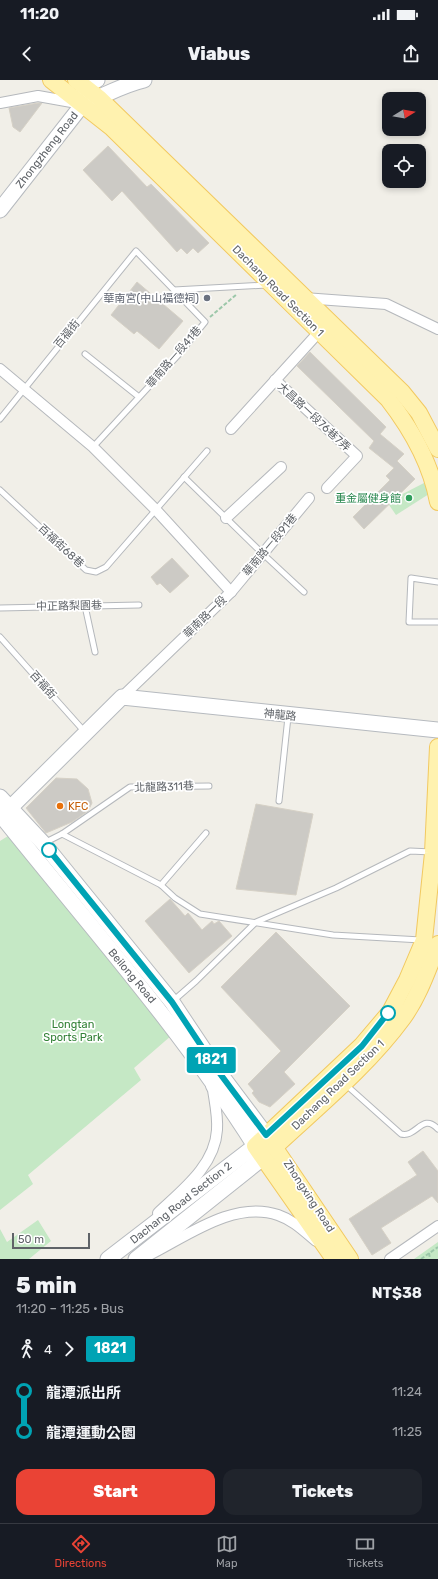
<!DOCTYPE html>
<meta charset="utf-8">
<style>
:root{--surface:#171b24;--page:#20242c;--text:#f1f3f6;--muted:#9ea1a6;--line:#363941;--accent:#ea4335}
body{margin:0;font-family:Rubik,"Noto Sans TC",sans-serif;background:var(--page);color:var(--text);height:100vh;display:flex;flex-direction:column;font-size:15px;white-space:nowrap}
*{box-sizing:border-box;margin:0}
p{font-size:13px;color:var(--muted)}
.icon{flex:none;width:22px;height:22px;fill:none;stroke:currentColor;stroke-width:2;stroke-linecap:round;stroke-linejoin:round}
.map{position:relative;height:1179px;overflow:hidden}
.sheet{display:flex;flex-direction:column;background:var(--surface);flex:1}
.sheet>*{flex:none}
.badge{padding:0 8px;border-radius:3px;font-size:14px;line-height:26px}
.needle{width:26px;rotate:79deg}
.buttons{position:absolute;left:382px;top:12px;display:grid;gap:8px}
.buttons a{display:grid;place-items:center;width:44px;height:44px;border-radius:8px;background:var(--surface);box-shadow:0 2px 6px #0003;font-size:20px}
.scale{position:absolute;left:12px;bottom:10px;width:78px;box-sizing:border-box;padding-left:4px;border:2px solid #5f6368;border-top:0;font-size:11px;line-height:14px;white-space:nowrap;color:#5f6368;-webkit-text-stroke:3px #fff;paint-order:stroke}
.map>.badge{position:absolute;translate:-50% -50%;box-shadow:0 0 0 2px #fff}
.legs{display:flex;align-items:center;gap:6px;height:44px;padding:0 16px;font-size:13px}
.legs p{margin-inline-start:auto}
.summary{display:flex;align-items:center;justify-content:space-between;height:68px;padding:0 16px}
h1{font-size:22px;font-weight:800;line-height:30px}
.action{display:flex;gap:8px;margin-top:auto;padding:8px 16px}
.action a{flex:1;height:46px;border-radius:12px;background:var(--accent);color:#fff;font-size:16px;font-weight:800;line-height:46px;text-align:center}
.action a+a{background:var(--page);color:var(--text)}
ul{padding:0 16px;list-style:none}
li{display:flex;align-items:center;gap:14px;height:40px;font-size:15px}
li i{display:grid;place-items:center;width:6px;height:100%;margin:0 5px;background:currentColor}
li i::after{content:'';width:10px;height:10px;margin:-5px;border:3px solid;border-radius:50%;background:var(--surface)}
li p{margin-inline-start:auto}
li:first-child i{background:linear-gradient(#0000 50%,currentColor 0)}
li:last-child i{background:linear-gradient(currentColor 50%,#0000 0)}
.status{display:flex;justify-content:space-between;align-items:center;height:28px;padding:0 20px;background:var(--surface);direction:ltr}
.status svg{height:11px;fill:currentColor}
header{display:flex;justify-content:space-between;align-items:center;height:52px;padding:0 16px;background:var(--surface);font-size:18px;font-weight:800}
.tabs{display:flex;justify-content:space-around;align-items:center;height:56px;border-top:1px solid var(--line);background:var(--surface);font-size:11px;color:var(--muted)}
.tabs a{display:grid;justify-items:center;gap:2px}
.tabs .current{color:var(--accent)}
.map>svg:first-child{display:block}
.green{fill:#c5e8c5}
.building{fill:#cccac5;stroke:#d6d1c6}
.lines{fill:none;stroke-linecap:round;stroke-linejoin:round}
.lane-casing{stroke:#b5b8bc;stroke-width:7}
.street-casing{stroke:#b5b8bc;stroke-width:12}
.secondary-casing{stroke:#b6babf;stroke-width:17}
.primary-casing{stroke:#f2c960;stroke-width:18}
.path{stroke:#9cc7a9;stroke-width:2;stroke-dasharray:4 2;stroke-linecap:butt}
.lane{stroke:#fff;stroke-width:5}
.street{stroke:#fff;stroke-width:10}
.secondary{stroke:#fff;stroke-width:15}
.primary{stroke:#fff2af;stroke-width:16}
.line-1-casing{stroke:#fff;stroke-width:9}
.line-1{stroke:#00a3b4;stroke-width:6}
.worship-dot{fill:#6b7280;stroke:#fff;stroke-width:1.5}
.leisure-dot{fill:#2e9e5b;stroke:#fff;stroke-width:1.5}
.food-dot{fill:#e8710a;stroke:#fff;stroke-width:1.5}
.stop-1-dot{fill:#fff;stroke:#00a3b4;stroke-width:2}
.labels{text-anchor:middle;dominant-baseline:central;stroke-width:3.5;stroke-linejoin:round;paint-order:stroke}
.street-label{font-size:11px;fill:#5f6368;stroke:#fff}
.worship-label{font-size:11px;fill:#5b616d;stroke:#fff;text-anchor:end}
.leisure-label{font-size:11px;fill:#27864d;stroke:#fff;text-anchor:end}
.food-label{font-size:11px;fill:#c56008;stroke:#fff;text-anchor:start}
.park-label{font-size:11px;fill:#348238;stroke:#fff}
</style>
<div class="status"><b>11:20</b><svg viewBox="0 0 49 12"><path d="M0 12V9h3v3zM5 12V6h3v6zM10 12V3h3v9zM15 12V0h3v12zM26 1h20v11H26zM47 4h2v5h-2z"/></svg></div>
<header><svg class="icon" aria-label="back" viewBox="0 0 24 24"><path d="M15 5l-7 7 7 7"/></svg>Viabus<svg class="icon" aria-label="share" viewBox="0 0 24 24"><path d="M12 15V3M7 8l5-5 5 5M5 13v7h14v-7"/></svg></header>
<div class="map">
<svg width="438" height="1179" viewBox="0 0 438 1179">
<rect width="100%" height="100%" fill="#f1efe8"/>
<!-- green -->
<g class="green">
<polygon points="424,403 429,414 396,435 387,422"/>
<polygon points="8,756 172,955 134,988 141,1000 28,1095 33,1104 0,1130 0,761"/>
<polygon points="38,1140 51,1161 29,1179 0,1179 0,1149 7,1162"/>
<polygon points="438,1162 438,1179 414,1179"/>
</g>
<!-- building -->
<g class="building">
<polygon points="38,23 42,23 20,52 13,47 9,28"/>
<polygon points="108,66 147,107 151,104 209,163 198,173 193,168 187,174 181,168 177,172 122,111 112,121 83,90"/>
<polygon points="137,202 183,241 159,269 137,251 134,254 111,235"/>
<polygon points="310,272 386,347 380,354 404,374 397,381 415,399 364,449 353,437 390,400 386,396 394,388 369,368 374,361 297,286"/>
<polygon points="172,478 189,496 170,513 160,503 157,505 151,497"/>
<polygon points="56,698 77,699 88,709 92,723 88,731 72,742 46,753 26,728"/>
<polygon points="256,724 313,734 296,815 236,809"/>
<polygon points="170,819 185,836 188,833 202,850 212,841 214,844 219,841 232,856 189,893 145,841"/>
<polygon points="276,852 350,926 284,992 295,1004 270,1027 259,1022 252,1013 254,1011 248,1004 281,971 221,907"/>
<polygon points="423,1071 438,1091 438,1123 432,1116 381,1148 391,1163 372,1175 349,1139 417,1095 408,1082"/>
</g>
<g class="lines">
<!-- lane casing -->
<g class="lane-casing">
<g id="lane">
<polyline points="174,210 266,205"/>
<polyline points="85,274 139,317"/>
<polyline points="0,339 136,171 205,242 180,273 93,367"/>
<polyline points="184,397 262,473 304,512"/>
<polyline points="0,410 86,490 96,492 106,487 207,371"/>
<polyline points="438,502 411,498 409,542 438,542"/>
<polyline points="85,526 95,572"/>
<polyline points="0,528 139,525"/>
<polyline points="0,557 84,651"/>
<polyline points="279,721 288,637"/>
<polyline points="62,754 161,805 175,818 200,834 333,855 421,860"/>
<polyline points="44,763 62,754 130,707 209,706"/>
<polyline points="161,805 206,753"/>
<polyline points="173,921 196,901 256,842 336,808 410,771 432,772"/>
<path d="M345 1004 401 1054C417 1058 422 1032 438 1049"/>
</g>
</g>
<!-- street casing -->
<g class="street-casing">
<g id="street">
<polyline points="0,23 38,16 77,23"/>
<polyline points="304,218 386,224 438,249"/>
<polyline points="0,289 93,367 156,430 231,512"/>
<polyline points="275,300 357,376 327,408"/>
<polyline points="231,349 319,252"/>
<polyline points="226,438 281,387"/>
<polyline points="122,617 231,512 309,418"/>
<path d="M158 1133C181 1111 215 1086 217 1050 218 1037 215 1023 213 1010L211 1006"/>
<path d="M149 1175C187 1156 234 1120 278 1135 293 1140 304 1151 316 1161"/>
<polyline points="390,1179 438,1146"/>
</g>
</g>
<!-- secondary casing -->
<g class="secondary-casing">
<g id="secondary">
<polyline points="83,17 84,7 97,0"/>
<path d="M0 130 83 24C104 16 122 5 144 0"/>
<polyline points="0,717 43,763 172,922 218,991 266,1055"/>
<path d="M0 734C87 843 180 947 255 1066L108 1179"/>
<polyline points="2,736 122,617 438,650"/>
<polyline points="136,1179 264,1077"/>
</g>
</g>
<!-- primary casing -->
<g class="primary-casing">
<g id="primary">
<path d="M51 0 112 48 388 319C412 350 431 383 438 422"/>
<polyline points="76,0 99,18 402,312 419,333 438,369"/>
<polyline points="268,1058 350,1179"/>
<path d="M264 1077C310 1033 365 990 403 938 419 916 428 889 438 864"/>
<polyline points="334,1179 255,1066 362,965 390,932 407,900 424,860 433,773 438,667"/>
</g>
</g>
<!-- path -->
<g class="path">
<polyline points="210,237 237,214"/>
<polyline points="429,1173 430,1179"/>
<polyline points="421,1179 438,1167"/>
</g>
<!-- lane -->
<use href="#lane" class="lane"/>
<!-- street -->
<use href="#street" class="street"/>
<!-- secondary -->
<use href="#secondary" class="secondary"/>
<!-- primary -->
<use href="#primary" class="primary"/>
</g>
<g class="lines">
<!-- line-1 casing -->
<g class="line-1-casing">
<polyline id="line-1" points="49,770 172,922 218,991 266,1055 362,966 388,933"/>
</g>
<!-- line-1 -->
<use href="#line-1" class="line-1"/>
</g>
<!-- markers -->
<circle class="worship-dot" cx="207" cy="218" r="4"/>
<circle class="leisure-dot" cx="409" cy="418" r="4"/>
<circle class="food-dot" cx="60" cy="726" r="4"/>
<g class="stop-1-dot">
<circle cx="49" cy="770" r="7"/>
<circle cx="388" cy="933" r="7"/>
</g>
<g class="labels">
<!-- street labels -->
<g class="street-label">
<text transform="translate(47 70) rotate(-52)">Zhongzheng Road</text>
<text transform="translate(278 211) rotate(45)">Dachang Road Section 1</text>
<text transform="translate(67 254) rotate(-51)">百福街</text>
<text transform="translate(174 277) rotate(-49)">華南路一段41巷</text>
<text transform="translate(314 337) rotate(43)">大昌路一段76巷7弄</text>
<text transform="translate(270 465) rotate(-50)">華南路一段91巷</text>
<text transform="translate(61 466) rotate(43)">百福街68巷</text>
<text transform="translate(69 526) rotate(-1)">中正路梨園巷</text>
<text transform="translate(205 537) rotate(-44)">華南路一段</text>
<text transform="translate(43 605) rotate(48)">百福街</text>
<text transform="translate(280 635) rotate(6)">神龍路</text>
<text transform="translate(164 707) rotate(-2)">北龍路311巷</text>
<text transform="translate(132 896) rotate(50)">Beilong Road</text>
<text transform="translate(338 1005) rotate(-44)">Dachang Road Section 1</text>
<text transform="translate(309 1116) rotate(57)">Zhongxing Road</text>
<text transform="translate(181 1123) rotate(-38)">Dachang Road Section 2</text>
</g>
<!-- worship labels -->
<g class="worship-label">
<text x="199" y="218">華南宮(中山福德祠)</text>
</g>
<!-- leisure labels -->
<g class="leisure-label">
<text x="401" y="418">重金屬健身館</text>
</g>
<!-- food labels -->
<g class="food-label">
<text x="68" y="726">KFC</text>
</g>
<!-- park labels -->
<g class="park-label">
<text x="73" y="944">Longtan<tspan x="73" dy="13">Sports Park</tspan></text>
</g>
</g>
</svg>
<div class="buttons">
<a><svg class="needle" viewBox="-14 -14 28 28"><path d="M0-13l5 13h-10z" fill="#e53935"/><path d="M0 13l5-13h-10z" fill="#9ea1a6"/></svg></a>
<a><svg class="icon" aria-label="locate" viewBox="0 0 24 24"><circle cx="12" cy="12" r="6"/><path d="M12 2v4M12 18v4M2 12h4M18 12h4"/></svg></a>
</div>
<div class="scale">50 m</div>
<b class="badge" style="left:211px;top:980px;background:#00a3b4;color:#fff">1821</b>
</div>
<section class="sheet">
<div class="summary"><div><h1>5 min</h1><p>11:20 – 11:25 · Bus</p></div><b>NT$38</b></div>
<div class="legs"><svg class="icon" aria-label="walk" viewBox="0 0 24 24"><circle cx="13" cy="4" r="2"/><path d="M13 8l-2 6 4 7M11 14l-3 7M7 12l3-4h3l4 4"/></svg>4<svg class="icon" aria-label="forward" viewBox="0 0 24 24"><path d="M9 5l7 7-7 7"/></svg><b class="badge" style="background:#00a3b4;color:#fff">1821</b></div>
<ul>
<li><i style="color:#00a3b4"></i><b>龍潭派出所</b><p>11:24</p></li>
<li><i style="color:#00a3b4"></i><b>龍潭運動公園</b><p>11:25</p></li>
</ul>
<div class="action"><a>Start</a><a>Tickets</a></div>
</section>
<nav class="tabs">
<a class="current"><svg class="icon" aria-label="directions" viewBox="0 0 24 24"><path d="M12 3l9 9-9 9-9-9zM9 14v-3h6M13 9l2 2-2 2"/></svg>Directions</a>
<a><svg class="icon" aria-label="map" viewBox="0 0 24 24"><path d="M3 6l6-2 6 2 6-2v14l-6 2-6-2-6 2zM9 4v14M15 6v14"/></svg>Map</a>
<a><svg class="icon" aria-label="tickets" viewBox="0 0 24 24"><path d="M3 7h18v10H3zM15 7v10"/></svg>Tickets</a>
</nav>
